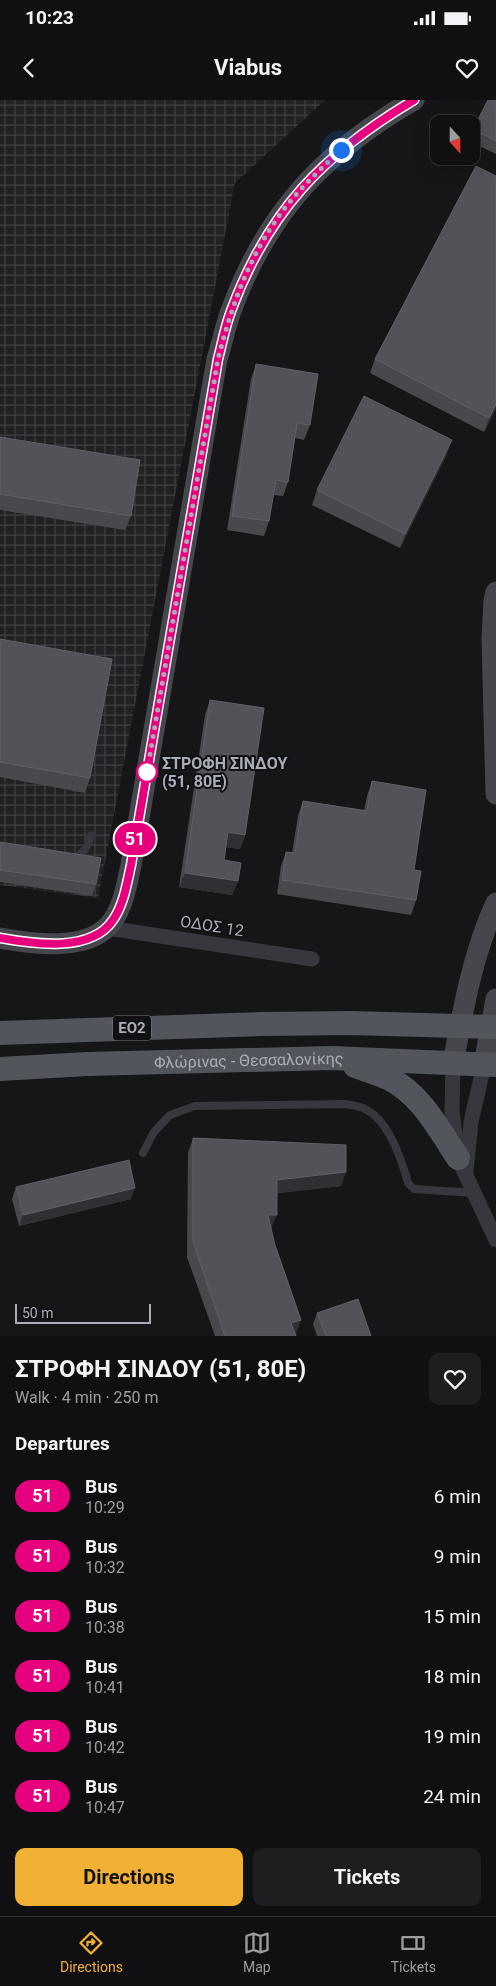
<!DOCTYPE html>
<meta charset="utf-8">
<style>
:root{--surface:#101012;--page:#1e1e20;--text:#f1f3f6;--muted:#9c9d9f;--line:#303032;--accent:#f2b134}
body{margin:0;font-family:Roboto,sans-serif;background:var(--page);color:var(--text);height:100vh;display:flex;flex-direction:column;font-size:19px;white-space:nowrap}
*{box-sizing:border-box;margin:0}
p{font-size:16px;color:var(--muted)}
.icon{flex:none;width:28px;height:28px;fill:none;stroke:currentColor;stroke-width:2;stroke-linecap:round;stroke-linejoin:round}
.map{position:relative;height:1236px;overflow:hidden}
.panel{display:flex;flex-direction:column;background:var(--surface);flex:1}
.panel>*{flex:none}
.badge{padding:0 10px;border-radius:16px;font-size:18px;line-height:32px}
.needle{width:32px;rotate:159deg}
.tools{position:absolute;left:430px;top:15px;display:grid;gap:10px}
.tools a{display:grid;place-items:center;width:50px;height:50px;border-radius:10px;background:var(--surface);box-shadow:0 5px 20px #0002,0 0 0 1px var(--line);font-size:25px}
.scale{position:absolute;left:15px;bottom:12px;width:136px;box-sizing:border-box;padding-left:5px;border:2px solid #a8adb8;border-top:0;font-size:14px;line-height:18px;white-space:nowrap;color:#a8adb8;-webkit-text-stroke:4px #111113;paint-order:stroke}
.you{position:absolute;width:25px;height:25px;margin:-12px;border:4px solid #fff;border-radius:50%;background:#1a73e8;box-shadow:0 0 0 8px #1a73e833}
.map>.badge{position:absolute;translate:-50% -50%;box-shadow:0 0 0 2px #fff}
h2{padding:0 15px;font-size:19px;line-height:45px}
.round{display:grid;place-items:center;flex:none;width:52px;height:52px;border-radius:10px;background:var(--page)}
.headline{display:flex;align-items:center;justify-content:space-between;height:85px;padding:0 15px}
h1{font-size:24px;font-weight:700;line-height:38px}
.action{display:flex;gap:10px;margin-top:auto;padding:10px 15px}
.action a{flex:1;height:58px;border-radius:10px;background:var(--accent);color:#111;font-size:20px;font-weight:700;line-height:58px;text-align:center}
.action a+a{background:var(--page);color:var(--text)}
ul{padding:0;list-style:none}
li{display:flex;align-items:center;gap:15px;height:60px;padding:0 15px}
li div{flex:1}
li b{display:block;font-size:19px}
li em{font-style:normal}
li .badge{min-width:55px;font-weight:700;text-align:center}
.status{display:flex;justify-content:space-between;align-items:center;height:35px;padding:0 25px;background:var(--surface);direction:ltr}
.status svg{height:14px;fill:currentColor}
header{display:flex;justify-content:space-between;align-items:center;height:65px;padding:0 15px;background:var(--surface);font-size:22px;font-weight:700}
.dock{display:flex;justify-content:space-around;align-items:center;height:70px;border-top:1px solid var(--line);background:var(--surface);font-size:14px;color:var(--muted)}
.dock a{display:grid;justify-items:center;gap:2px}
.dock .on{color:var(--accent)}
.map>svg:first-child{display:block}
.industrial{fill:url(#industrial-grid)}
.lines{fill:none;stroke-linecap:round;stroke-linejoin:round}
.lane{stroke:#37383d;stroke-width:8}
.street{stroke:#37383d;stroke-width:15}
.secondary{stroke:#45474d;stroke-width:21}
.primary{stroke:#53555c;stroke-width:24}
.wall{fill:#47494d}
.shaded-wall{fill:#2f3033}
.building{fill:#525359;stroke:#5f6168}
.line-casing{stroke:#fff;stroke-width:11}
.line{stroke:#e6007e;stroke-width:8}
.walk{stroke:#a8adb8;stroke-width:5;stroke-dasharray:0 9}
.stop-dot{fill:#fff;stroke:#e6007e;stroke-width:2.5}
.labels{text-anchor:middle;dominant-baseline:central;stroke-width:4;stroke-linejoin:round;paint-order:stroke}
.shield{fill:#111113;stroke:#7b7e86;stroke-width:1}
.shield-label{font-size:15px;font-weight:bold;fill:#a8adb8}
.stop-label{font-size:16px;font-weight:bold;fill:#a8adb8;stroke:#111113;text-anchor:start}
.street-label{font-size:16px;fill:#a8adb8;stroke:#111113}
</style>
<div class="status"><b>10:23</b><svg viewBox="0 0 49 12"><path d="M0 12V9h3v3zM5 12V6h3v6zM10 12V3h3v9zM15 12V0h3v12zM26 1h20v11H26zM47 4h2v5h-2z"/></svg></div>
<header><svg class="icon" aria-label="back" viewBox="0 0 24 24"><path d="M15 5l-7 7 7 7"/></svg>Viabus<svg class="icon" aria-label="heart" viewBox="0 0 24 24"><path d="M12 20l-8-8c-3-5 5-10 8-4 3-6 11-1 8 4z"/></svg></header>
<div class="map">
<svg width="496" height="1236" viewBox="0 0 496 1236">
<defs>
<pattern id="industrial-grid" width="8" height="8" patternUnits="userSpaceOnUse" patternTransform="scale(1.25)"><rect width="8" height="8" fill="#222225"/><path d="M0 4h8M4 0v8" fill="none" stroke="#3f3f43"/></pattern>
</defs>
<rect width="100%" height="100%" fill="#161618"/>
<!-- industrial -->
<polygon class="industrial" points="0,0 325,0 235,83 98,798 0,785"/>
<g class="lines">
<!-- lane -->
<g class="lane">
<path d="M71 757C85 756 87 746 91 735"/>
<path d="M143 1053 154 1032 170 1015 195 1006 345 1004C352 1005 361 1006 367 1010 389 1022 402 1061 408 1083L414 1089 475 1093"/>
</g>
<!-- street -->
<g class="street">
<polyline points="107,828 312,859"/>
<polyline points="453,963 452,1011 458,1058 496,1140"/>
<polyline points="466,1071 471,1022 484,965"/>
</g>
<!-- secondary -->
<g class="secondary">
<polyline points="496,492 494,501 492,538 496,694"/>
<path d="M0 838C33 844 91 853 113 820 124 804 127 783 131 765L217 259C222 244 225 227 231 211 267 112 324 52 414 0"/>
<path d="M453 963C463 909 473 853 496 803"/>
<polyline points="484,965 496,899"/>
</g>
<!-- primary -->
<g class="primary">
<polyline points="0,933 264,924 350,923 496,927"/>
<path d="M355 966C366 970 377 973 388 978 420 993 439 1029 458 1058"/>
<path id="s1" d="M0 969 87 964 332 958 496 965"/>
</g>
</g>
<!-- wall -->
<g class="wall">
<polygon points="496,0 496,54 471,42 471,34 473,29"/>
<polygon points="496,76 496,309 484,332 370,273 375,259"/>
<polygon points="256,264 310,325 304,340 295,338 288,382 283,396 273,395 269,421 264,436 227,430 251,279"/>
<polygon points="0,337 131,416 125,430 0,410"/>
<polygon points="447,354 400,448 312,405 317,390"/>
<polygon points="0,539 90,678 85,693 0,677"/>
<polygon points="210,600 245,735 240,749 226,747 224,760 238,781 232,795 179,787 205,615"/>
<polygon points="372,681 414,770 416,800 411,815 277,794 281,766 286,752 292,753 298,716 303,701 364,710 367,696"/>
<polygon points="0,742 96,784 92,796 0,782"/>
<polygon points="193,1038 341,1086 277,1093 271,1129 275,1145 301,1220 295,1234 296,1236 215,1236 187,1157 188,1053"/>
<polygon points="16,1087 131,1099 19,1126 12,1099"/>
<polygon points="317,1213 371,1236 317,1236 313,1224"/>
</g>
<!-- shaded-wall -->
<g class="shaded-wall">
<polygon points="496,304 496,309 484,332 489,318"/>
<polygon points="452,340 447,354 400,448 405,434"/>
<polygon points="228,732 245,735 240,749 223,747"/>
<polygon points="185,773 238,781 232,795 179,787"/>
<polygon points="346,1072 341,1086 272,1094 277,1080"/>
<polygon points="135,1088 131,1099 19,1126 23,1115"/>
<polygon points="268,1115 277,1115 271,1129"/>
<polygon points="301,1220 296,1234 290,1236 291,1223"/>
</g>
<!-- building -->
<g class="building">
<polygon points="488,0 496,0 496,41 473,29"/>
<polygon points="476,66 496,76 496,304 489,318 375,259"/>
<polygon points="256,264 318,274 310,325 297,323 288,382 276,380 269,421 232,416"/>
<polygon points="364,296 452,340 405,434 317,390"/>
<polygon points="0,337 140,360 131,416 0,394"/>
<polygon points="0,539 112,559 90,678 0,662"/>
<polygon points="210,600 264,608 245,735 228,732 224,760 241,763 238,781 185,773"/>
<polygon points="372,681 426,690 414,770 421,771 416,800 282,780 286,752 295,753 303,701 367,711"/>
<polygon points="0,742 101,758 96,784 0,770"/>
<polygon points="193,1038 346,1045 346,1072 277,1080 277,1115 268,1115 275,1145 301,1220 291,1223 296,1236 225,1236 193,1142"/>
<polygon points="129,1060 135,1088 23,1115 16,1087"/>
<polygon points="358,1199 371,1236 326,1236 317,1213"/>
</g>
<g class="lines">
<!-- line casing -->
<g class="line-casing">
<path id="line" d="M0 838C33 844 91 853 113 820 124 804 127 783 131 765L218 259C222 244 225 227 231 211 268 111 323 54 414 0"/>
</g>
<!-- line -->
<use href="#line" class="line"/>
<!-- walk -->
<path class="walk" d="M147 672 218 259C230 212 245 167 272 126 291 97 316 73 341 50"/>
</g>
<!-- markers -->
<circle class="stop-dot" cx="147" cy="672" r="10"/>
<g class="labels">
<!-- shield labels -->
<rect class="shield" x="113" y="915.5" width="38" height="25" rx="4"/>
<g class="shield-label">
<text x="132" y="928">ΕΟ2</text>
</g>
<!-- stop labels -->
<g class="stop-label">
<text x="162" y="663">ΣΤΡΟΦΗ ΣΙΝΔΟΥ<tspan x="162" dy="18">(51, 80Ε)</tspan></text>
</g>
<!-- street labels -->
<g class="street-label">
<text transform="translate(212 826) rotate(9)">ΟΔΟΣ 12</text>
<text stroke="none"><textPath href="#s1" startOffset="249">Φλώρινας - Θεσσαλονίκης</textPath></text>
</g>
</g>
</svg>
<div class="tools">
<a><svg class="needle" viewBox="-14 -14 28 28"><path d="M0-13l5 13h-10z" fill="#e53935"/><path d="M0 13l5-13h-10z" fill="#9c9d9f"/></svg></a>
</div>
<div class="scale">50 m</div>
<div class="you" style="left:341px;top:50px"></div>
<b class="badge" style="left:135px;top:739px;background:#e6007e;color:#fff">51</b>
</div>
<section class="panel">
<div class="headline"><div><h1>ΣΤΡΟΦΗ ΣΙΝΔΟΥ (51, 80Ε)</h1><p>Walk · 4 min · 250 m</p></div><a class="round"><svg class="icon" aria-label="heart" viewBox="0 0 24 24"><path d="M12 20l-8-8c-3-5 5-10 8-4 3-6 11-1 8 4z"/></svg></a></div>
<h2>Departures</h2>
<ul>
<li><span class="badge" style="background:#e6007e;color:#fff">51</span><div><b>Bus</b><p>10:29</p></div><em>6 min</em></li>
<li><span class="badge" style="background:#e6007e;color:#fff">51</span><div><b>Bus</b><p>10:32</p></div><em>9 min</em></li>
<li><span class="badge" style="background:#e6007e;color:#fff">51</span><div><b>Bus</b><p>10:38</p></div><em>15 min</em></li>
<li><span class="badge" style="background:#e6007e;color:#fff">51</span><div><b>Bus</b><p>10:41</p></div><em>18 min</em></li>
<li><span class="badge" style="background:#e6007e;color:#fff">51</span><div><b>Bus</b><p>10:42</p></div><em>19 min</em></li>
<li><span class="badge" style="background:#e6007e;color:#fff">51</span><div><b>Bus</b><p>10:47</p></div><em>24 min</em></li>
</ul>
<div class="action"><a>Directions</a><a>Tickets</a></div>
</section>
<nav class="dock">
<a class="on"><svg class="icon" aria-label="directions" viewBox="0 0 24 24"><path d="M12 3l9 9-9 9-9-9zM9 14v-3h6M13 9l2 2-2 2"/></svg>Directions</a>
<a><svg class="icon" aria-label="map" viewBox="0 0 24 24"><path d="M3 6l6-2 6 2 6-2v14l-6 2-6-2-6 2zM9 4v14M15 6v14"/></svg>Map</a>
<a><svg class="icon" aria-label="tickets" viewBox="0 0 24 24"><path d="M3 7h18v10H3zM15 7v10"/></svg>Tickets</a>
</nav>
